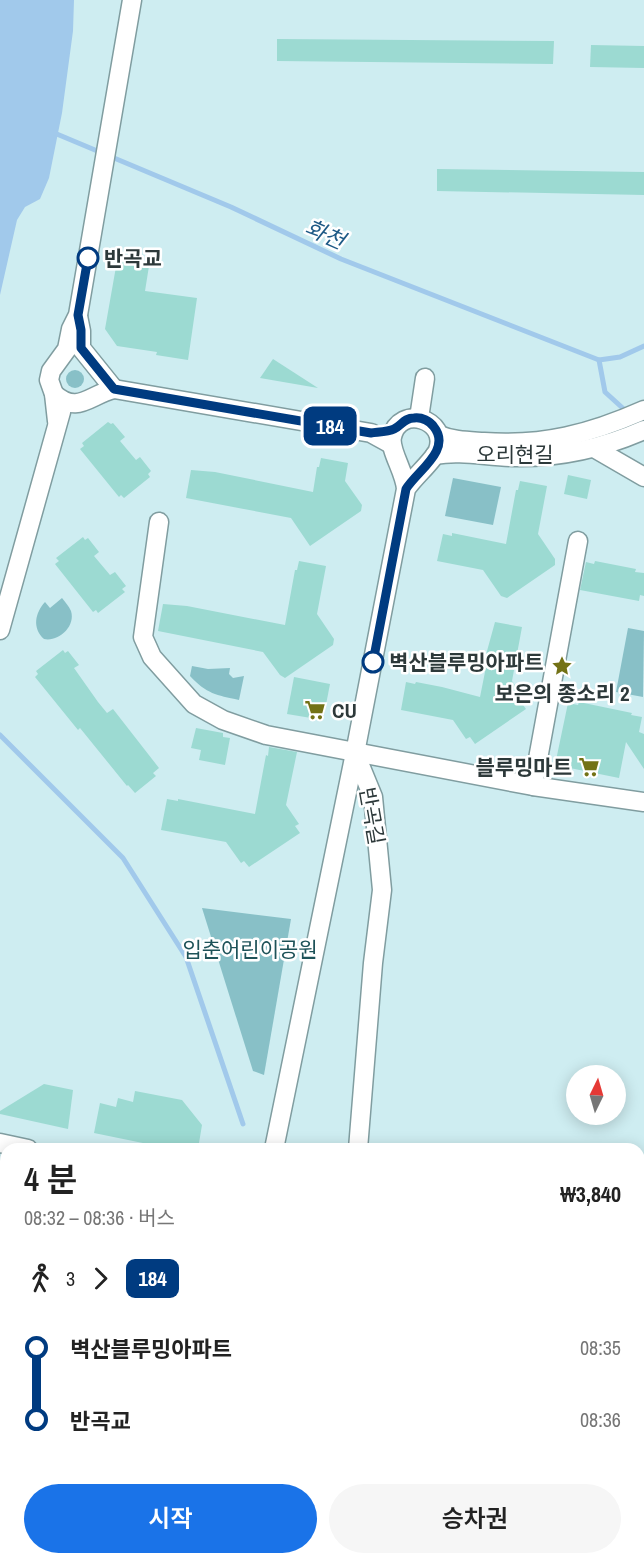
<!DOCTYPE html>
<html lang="ko">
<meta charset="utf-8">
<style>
:root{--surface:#fff;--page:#f6f6f6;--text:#222;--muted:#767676;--accent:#1a73e8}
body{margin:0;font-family:"Archivo Narrow","Noto Sans KR",sans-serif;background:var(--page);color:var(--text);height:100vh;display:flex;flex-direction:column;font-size:22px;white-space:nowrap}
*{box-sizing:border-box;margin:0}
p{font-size:20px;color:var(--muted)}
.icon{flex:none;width:33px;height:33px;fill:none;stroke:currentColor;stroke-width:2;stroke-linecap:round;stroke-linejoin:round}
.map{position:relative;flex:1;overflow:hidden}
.panel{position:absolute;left:0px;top:1143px;width:645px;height:422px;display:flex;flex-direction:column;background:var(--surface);border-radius:18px 18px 0 0;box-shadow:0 3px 15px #0003}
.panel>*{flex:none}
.badge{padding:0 12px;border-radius:9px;font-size:21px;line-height:39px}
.needle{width:39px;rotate:5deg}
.fabs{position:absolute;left:566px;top:1065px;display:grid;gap:12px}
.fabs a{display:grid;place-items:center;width:60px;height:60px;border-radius:50%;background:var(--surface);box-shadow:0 3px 15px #0003;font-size:30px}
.map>.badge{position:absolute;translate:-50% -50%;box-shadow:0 0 0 3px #fff}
.legs{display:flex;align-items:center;gap:9px;height:66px;padding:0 24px;font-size:20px}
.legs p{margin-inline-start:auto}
.head{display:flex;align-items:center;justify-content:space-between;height:102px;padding:0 24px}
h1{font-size:33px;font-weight:600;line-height:45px}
.button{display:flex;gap:12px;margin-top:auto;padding:12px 24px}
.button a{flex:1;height:69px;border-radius:36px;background:var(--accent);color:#fff;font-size:24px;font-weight:600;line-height:69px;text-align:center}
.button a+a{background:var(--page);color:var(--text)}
ul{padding:0 24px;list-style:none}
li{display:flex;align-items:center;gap:21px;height:72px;font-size:22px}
li i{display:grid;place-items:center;width:9px;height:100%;margin:0 8px;background:currentColor}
li i::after{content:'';width:15px;height:15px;margin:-8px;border:4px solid;border-radius:50%;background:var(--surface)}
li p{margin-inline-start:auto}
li:first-child i{background:linear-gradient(#0000 50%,currentColor 0)}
li:last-child i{background:linear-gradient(currentColor 50%,#0000 0)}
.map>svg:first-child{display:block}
.green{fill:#88c0c7}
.water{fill:#a1c9eb}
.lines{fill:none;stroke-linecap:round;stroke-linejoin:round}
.stream{stroke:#a1c9eb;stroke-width:5}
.building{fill:#9cdad2}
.minor-casing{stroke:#809da0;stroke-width:21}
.minor{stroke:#fff;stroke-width:18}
.line-1-casing{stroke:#fff;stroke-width:14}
.line-1{stroke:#003b80;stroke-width:9}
.stop-1-dot{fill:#fff;stroke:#003b80;stroke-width:3}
.labels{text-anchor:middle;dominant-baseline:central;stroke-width:5;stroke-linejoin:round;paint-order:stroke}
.stop-label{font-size:21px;font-weight:bold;fill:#2d393a;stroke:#fff;text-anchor:start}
.street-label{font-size:21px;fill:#2d393a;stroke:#fff}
.poi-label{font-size:21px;font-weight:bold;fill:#2d393a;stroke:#fff}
.park-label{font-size:21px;fill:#1d5258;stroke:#fff}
.water-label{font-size:22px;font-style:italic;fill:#1e5a86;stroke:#fff}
</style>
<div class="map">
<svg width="644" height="1564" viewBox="0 0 644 1564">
<rect width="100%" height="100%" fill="#ceedf1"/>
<!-- green -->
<g class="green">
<circle cx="75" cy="379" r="9"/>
<polygon points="453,478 501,487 493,525 445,516"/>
<path d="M62 598C65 602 69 606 71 611 76 627 58 642 44 639 32 628 35 613 45 602L50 608Z"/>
<polygon points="628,628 644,631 643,697 616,692"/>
<path d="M192 666 208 669 230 668 229 674 233 678 244 676 239 700C216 695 207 694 190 676Z"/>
<polygon points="202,908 291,919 264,1075 253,1071"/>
<polygon points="644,1531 644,1564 612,1564 617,1559 639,1558 639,1536"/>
</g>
<!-- water -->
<polygon class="water" points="0,0 74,0 73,31 62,113 49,178 40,199 25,207 17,220 0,295"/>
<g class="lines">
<!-- stream -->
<g class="stream">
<polyline points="52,132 231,207 341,259 599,360 620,357 644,346"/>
<polyline points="599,360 605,392 627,412"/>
<polyline points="0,735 123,858 186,957 243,1124"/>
<polyline points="348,1558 350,1564"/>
</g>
</g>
<!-- building -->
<g class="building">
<polygon points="277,39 554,41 553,64 277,61"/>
<polygon points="591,45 644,46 644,68 590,67"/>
<polygon points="437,169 644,172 644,195 437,191"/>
<polygon points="117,261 149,266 145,291 197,298 188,360 156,355 157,352 117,346 105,329"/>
<polygon points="273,359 318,388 260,378"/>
<polygon points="108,422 111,424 113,423 125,437 120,441 136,460 140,457 151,471 148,474 150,477 124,498 121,495 119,497 80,449 84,446 82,443"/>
<polygon points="321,458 348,463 345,481 362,505 361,511 310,546 291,518 186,498 191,470 215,472 313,492 317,467 319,467"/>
<polygon points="568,475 591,480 587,499 564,494"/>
<polygon points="520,481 547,486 538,534 555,559 555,565 507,598 501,596 483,570 437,561 443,534 452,536 452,533 506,544 516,490 518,490"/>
<polygon points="83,537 85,540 88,538 99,552 94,556 110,575 115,572 126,586 122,589 125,592 98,613 96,610 93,612 55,564 59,561 56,558"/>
<polygon points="299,561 326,566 317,614 334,639 333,645 285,678 280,675 263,652 158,631 163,604 187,606 285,625 295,570 297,570"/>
<polygon points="595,561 636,569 635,572 644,573 644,596 640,595 639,601 580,590 586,562 594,564"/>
<polygon points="495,622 522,627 512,681 525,699 521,702 526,709 475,744 470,737 466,739 453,720 401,710 406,682 415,684 416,682 442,687 480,697 485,672 483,672 487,651"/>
<polygon points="63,650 65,653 68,651 79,665 74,668 98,702 107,713 113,709 159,768 153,773 156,776 135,793 128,785 127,786 80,728 78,730 35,677 38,674 36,671"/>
<polygon points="294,677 330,684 323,720 287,714"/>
<polygon points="579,702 632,713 631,715 642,717 639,732 644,734 644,769 626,742 619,778 555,765 568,703 578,705"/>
<polygon points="196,728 223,733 223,737 230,738 225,765 199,760 201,750 191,748"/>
<polygon points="269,747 297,752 286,805 299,824 295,826 300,833 249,867 244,861 241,863 226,842 161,830 167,799 178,801 178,799 255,814 266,755 268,756"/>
<polygon points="44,1084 73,1090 68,1129 0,1114 0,1111"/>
<polygon points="135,1091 182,1100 202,1125 198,1149 172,1149 94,1133 100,1103 116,1107 118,1098 133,1102"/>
</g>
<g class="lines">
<!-- minor casing -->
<g class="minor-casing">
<g id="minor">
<polyline points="78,316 81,331 81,348 114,389"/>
<path d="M54 394C78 415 89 395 114 389L371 433 391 444"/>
<polyline points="419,418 425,378"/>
<polyline points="57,421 54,394 49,380 51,371 67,349 71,329 78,315 132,0"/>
<path d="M439 435C453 441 468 441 484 442 543 446 590 434 644 410"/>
<polyline points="594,448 644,477"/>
<path d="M435 455C461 450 488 457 514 457 559 458 603 448 644 430"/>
<polyline points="159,522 143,637 152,657 194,704 223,720 266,735 533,786 644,802"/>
<polyline points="0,630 61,412"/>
<polyline points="355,753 373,797 382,890 373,963 358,1149"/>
<polyline points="533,786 578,541"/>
<polyline points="0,1143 28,1149"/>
<path d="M274 1149 355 753 406 489C405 472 389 450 392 437 399 404 449 419 438 450 434 460 414 477 406 489"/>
<polyline points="639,1261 644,1262"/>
<polyline points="639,1278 644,1279"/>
<polyline points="0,1494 6,1469"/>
<polyline points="385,1558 387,1564"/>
</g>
</g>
<!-- minor -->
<use href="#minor" class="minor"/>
</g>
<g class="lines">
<!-- line-1 casing -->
<g class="line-1-casing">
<path id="line-1" d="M88 258 78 315 81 330V348L114 389 371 433C378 432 388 432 394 429 402 425 404 418 414 418 422 417 430 421 434 427 452 450 417 471 406 489L373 662"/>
</g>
<!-- line-1 -->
<use href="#line-1" class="line-1"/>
</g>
<!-- icons -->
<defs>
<g id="sight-bare" transform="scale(1.62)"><path d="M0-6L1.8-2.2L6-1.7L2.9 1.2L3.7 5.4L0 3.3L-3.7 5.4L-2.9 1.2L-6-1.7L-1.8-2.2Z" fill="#737216" stroke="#fff" stroke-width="2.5" paint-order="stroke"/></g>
<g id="supermarket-bare" transform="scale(1.62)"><path d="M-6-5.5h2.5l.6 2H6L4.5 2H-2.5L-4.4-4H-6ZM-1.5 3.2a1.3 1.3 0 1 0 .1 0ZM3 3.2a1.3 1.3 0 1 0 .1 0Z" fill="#737216" stroke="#fff" stroke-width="2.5" paint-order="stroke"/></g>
</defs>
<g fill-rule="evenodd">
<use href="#sight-bare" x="562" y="666"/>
<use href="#supermarket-bare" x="315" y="710"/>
<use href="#supermarket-bare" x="589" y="767"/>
</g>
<!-- markers -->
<g class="stop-1-dot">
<circle cx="88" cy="258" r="10"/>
<circle cx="373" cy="662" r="10"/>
</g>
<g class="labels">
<!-- stop labels -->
<g class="stop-label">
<text x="104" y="258">반곡교</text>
<text x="389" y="662">벽산블루밍아파트</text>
</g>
<!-- street labels -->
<g class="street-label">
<text x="515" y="454">오리현길</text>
<text transform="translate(372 816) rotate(80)">반곡길</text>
</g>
<!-- poi labels -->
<g class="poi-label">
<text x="562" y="693">보은의 종소리 2</text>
<text x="332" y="710" text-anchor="start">CU</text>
<text x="572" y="767" text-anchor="end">블루밍마트</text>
</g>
<!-- park labels -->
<g class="park-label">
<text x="250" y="949">입춘어린이공원</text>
</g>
<!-- water labels -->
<g class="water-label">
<text transform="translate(325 234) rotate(24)">화천</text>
</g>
</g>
</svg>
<div class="fabs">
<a><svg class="needle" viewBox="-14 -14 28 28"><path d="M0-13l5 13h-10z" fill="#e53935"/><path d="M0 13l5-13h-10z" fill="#767676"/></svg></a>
</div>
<b class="badge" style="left:330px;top:426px;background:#003b80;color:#fff">184</b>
<section class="panel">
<div class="head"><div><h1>4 분</h1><p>08:32 – 08:36 · 버스</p></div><b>₩3,840</b></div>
<div class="legs"><svg class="icon" aria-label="walk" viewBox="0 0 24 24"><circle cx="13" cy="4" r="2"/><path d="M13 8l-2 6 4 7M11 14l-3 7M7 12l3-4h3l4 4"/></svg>3<svg class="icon" aria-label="forward" viewBox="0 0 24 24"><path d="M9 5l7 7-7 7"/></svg><b class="badge" style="background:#003b80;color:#fff">184</b></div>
<ul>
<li><i style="color:#003b80"></i><b>벽산블루밍아파트</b><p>08:35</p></li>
<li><i style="color:#003b80"></i><b>반곡교</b><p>08:36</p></li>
</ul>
<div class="button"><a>시작</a><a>승차권</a></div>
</section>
</div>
